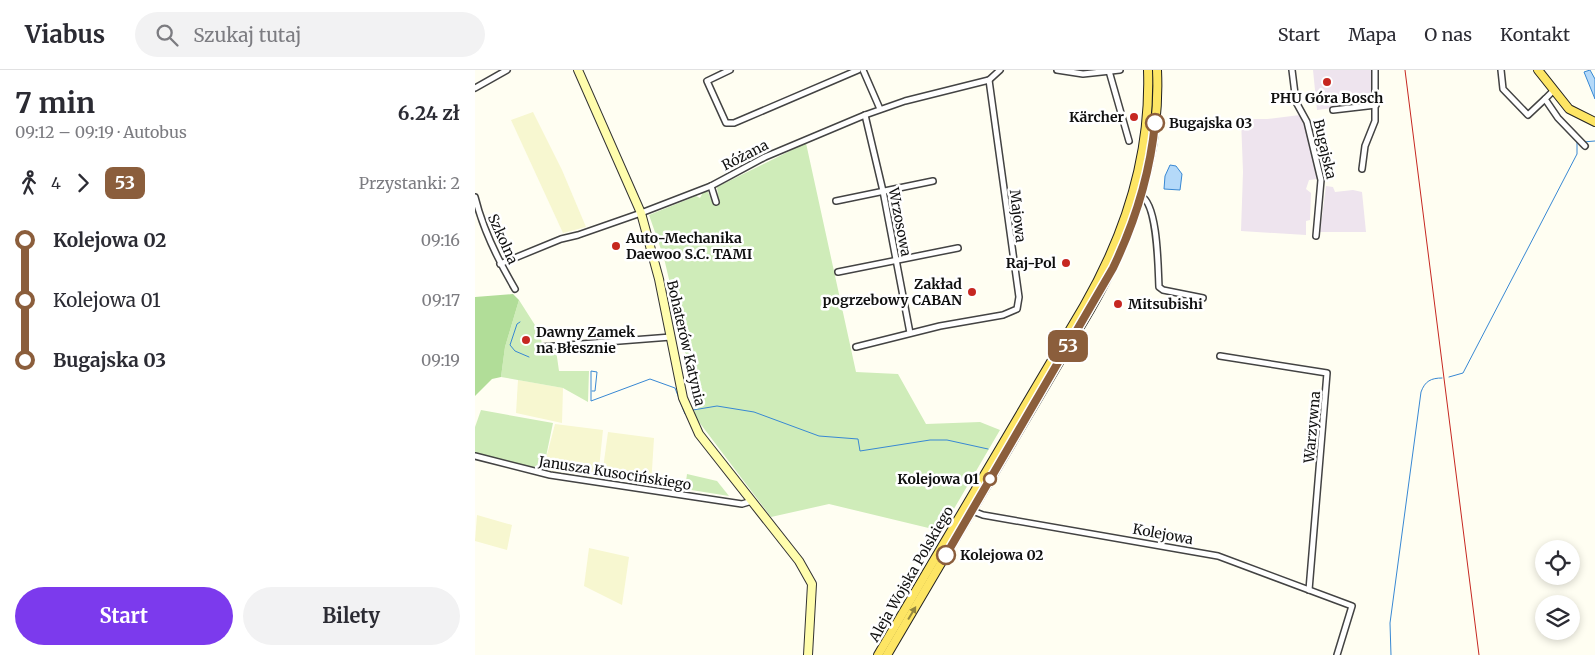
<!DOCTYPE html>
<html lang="pl">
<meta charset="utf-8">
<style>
:root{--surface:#fff;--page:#f2f2f3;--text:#2b2b33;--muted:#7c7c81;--line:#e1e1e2;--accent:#7c3aed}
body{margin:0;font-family:Merriweather,serif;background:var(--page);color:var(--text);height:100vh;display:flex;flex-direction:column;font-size:19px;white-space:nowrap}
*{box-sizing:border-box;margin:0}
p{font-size:16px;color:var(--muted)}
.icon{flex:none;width:28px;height:28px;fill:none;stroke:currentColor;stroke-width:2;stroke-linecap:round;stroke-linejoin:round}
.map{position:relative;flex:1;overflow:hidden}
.drawer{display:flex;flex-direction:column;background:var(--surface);width:475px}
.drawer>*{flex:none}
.badge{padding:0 10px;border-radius:8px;font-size:18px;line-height:32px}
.controls{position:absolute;left:1060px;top:470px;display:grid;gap:10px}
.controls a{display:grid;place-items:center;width:45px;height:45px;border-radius:50%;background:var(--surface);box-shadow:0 2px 8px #0003;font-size:25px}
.map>.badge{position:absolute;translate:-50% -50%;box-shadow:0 0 0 2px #fff}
.legs{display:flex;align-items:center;gap:8px;height:55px;padding:0 15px;font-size:16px}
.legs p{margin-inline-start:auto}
.head{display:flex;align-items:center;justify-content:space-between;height:85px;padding:0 15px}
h1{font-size:28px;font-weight:700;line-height:38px}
.primary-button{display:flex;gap:10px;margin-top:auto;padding:10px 15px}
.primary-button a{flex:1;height:58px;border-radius:30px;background:var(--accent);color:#fff;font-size:20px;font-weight:700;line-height:58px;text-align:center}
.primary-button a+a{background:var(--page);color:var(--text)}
ul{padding:0 15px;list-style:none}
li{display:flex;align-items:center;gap:18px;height:60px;font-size:19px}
li i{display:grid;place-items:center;width:8px;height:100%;margin:0 6px;background:currentColor}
li i::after{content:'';width:12px;height:12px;margin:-6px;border:4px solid;border-radius:50%;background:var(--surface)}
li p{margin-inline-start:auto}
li:first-child i{background:linear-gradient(#0000 50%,currentColor 0)}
li:last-child i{background:linear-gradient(currentColor 50%,#0000 0)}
header{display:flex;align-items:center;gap:30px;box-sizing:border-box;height:70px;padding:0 25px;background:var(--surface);border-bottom:1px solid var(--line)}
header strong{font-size:24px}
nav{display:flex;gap:28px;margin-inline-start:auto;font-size:18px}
.search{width:350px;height:45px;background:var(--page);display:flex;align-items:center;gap:12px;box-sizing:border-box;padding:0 18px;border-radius:28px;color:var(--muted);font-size:19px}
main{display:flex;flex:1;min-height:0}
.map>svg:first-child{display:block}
.industrial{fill:#eee4ee}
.farmland{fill:#f7f7d0}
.green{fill:#cfecb9}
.forest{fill:#b1dd98}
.water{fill:#b4d9f9;stroke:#3888d3}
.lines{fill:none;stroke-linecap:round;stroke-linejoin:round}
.stream{stroke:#3888d3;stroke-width:1}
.street-casing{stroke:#434343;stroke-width:8}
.secondary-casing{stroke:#323232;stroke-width:10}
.primary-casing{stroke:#212121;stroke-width:10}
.street{stroke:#fff;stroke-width:5}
.secondary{stroke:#fffdad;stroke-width:8}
.primary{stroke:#fde564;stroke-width:8}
.rail{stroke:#c62721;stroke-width:1}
.oneway{fill:#92853e}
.line-1-casing{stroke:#fff;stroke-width:11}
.line-1{stroke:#8b5e3c;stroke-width:8}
.poi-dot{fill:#c62721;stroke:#fff;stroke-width:2}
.stop-1-dot{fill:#fff;stroke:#8b5e3c;stroke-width:2.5}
.labels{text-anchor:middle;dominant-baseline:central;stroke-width:5;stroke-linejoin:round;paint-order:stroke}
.poi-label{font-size:14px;font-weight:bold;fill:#101010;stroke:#fff;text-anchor:end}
.stop-label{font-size:14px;font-weight:bold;fill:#101010;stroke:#fff;text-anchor:start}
.street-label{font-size:14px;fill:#101010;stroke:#fff}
</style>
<header>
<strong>Viabus</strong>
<div class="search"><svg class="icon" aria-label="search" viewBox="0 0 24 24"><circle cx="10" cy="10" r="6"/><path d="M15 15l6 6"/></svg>Szukaj tutaj</div>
<nav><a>Start</a><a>Mapa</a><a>O nas</a><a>Kontakt</a></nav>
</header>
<main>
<section class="drawer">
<div class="head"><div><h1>7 min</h1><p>09:12 – 09:19 · Autobus</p></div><b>6.24 zł</b></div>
<div class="legs"><svg class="icon" aria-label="walk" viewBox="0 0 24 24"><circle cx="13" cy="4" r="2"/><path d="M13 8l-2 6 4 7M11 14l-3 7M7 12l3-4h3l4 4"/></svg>4<svg class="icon" aria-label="forward" viewBox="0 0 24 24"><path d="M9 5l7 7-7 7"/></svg><b class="badge" style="background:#8b5e3c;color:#fff">53</b><p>Przystanki: 2</p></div>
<ul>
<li><i style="color:#8b5e3c"></i><b>Kolejowa 02</b><p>09:16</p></li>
<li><i style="color:#8b5e3c"></i><span>Kolejowa 01</span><p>09:17</p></li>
<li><i style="color:#8b5e3c"></i><b>Bugajska 03</b><p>09:19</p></li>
</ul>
<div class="primary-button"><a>Start</a><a>Bilety</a></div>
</section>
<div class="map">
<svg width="1120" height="585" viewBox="0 0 1120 585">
<rect width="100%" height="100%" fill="#fffef2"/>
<!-- industrial -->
<g class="industrial">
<polygon points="838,0 897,0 898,33 842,40"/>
<polygon points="825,45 828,48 842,109 834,110 831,119 836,123 835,150 831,151 831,165 766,161 768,102 766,49 792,49"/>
<polygon points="851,116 858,117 860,122 878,120 887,122 891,162 845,162"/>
</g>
<!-- farmland -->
<g class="farmland">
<polygon points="58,42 87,100 111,157 88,163 36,50"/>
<polygon points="43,310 88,318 87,353 41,343"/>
<polygon points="80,354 128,360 123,408 68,400"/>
<polygon points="133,362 179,368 176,416 127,406"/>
<polygon points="2,445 37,455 32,480 0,471"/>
<polygon points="114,478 154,487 147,535 109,516"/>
</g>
<!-- green -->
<g class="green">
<polygon points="331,73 381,302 423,304 451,354 505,352 525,360 466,461 354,434 296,447 221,348 211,304 210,278 189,188 174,145 221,126 225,128 228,122 233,122 238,134 244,133 242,117"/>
<polygon points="44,230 65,263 68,280 81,280 84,301 114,301 113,332 88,318 26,307 30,277"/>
<polygon points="6,340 78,353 68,401 0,383 0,357"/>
<polygon points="212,404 242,411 254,426 210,419"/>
</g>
<!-- forest -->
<polygon class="forest" points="38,224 44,230 30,277 26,307 17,309 0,326 0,227"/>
<!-- water -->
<g class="water">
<polygon points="1115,0 1120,9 1120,29 1109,2"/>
<polygon points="695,95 701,96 707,104 705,120 689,119 690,106"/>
</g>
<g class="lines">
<!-- stream -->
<g class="stream">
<polyline points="1108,72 1120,71"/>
<polyline points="45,252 42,254 35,275 40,281 54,287"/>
<polyline points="974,307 988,303 1102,84 1102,72 1104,72"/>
<polyline points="117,321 120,321 122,302 116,301 116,331 175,309 200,318 210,344 212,343"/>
<polyline points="218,340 242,336 279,342 344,366 383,369 385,381 455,370 472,370 513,379"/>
<path d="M916 585 915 553 946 322C950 311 956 308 967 308"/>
</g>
<!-- street casing -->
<g class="street-casing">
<g id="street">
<polyline points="255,0 232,11 251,53 259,53 383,0"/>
<polyline points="388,0 405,39"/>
<polyline points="582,0 608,4 645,0"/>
<polyline points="817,0 821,32 832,52 846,110 841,166"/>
<polyline points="1026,0 1028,19 1053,45 1070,29"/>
<polyline points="634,1 654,71"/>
<polyline points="0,18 32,0"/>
<polyline points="1078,21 1070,29 1083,48 1110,76"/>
<polyline points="858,40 901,35"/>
<polyline points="390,45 408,121 435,263"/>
<polyline points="887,99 890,76 900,51 900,0"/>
<polyline points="236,116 241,132"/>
<path d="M666 126C683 134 683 198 684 217L688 220 728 228"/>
<path d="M0 127C8 160 23 190 40 219"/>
<polyline points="361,131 458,111"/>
<polyline points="25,194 86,169 103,165 166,143 236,116 290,87 390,45 430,31 514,10 525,0"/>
<polyline points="363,202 483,178"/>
<polyline points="67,277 196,267"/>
<polyline points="381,277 465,256 528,245 542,239 544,227 514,10"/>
<polyline points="745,286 852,303 834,520"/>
<polyline points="0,386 75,405 267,434 277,431"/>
<polyline points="495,440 508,445 743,486 877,536 862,585"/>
</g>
</g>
<!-- secondary casing -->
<g class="secondary-casing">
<polyline id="secondary" points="103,0 166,143 184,209 208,328 224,364 324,491 337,514 333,585"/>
</g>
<!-- primary casing -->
<g class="primary-casing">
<g id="primary">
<polyline points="1063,0 1094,39 1120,52"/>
<path d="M403 585 609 236C651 163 676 85 673 0"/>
<path d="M412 585 615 240C657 167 686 85 682 0"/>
</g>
</g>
<!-- street -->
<use href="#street" class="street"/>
<!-- secondary -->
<use href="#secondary" class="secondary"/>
<!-- primary -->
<use href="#primary" class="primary"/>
<!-- rail -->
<polyline class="rail" points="930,0 1004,585"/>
</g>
<!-- one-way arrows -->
<defs><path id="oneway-solid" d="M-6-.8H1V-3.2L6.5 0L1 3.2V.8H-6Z" transform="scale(1.25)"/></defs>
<use class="oneway" href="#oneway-solid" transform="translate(437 543) rotate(-59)"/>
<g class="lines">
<!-- line-1 casing -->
<g class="line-1-casing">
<path id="line-1" d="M471 485 638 198C660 152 675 104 680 53"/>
</g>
<!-- line-1 -->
<use href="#line-1" class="line-1"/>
</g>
<!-- markers -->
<g class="poi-dot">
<circle cx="852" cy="12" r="5"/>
<circle cx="659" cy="47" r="5"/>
<circle cx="141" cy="176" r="5"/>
<circle cx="591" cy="193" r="5"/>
<circle cx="497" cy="222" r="5"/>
<circle cx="643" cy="234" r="5"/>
<circle cx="51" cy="270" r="5"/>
</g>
<g class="stop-1-dot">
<circle cx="680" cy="53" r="9"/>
<circle cx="515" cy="409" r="6"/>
<circle cx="471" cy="485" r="9"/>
</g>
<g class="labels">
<!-- poi labels -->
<g class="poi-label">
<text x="852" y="28" text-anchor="middle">PHU Góra Bosch</text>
<text x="649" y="47">Kärcher</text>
<text x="151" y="168" text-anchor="start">Auto-Mechanika<tspan x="151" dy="16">Daewoo S.C. TAMI</tspan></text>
<text x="581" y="193">Raj-Pol</text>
<text x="487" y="214">Zakład<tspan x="487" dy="16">pogrzebowy CABAN</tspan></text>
<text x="653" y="234" text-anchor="start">Mitsubishi</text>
<text x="61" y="262" text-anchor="start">Dawny Zamek<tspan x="61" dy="16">na Błesznie</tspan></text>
</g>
<!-- stop labels -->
<g class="stop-label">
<text x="694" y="53">Bugajska 03</text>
<text x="504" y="409" text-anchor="end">Kolejowa 01</text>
<text x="485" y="485">Kolejowa 02</text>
</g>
<!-- street labels -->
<g class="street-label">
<text transform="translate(850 79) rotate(77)">Bugajska</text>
<text transform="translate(270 85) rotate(-27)">Różana</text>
<text transform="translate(543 146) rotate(83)">Majowa</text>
<text transform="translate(425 152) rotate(79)">Wrzosowa</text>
<text transform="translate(28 169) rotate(66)">Szkolna</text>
<text transform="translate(211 273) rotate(77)">Bohaterów Katynia</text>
<text transform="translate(837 357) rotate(-85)">Warzywna</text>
<text transform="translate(140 403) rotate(9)">Janusza Kusocińskiego</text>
<text transform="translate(688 464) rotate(10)">Kolejowa</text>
<text transform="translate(436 504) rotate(-60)">Aleja Wojska Polskiego</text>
</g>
</g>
</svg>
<div class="controls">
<a><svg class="icon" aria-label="locate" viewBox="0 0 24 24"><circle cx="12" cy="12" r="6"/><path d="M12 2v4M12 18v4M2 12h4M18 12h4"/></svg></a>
<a><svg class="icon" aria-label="layers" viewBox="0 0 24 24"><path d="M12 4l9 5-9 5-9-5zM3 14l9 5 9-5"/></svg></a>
</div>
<b class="badge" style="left:593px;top:276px;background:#8b5e3c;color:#fff">53</b>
</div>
</main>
